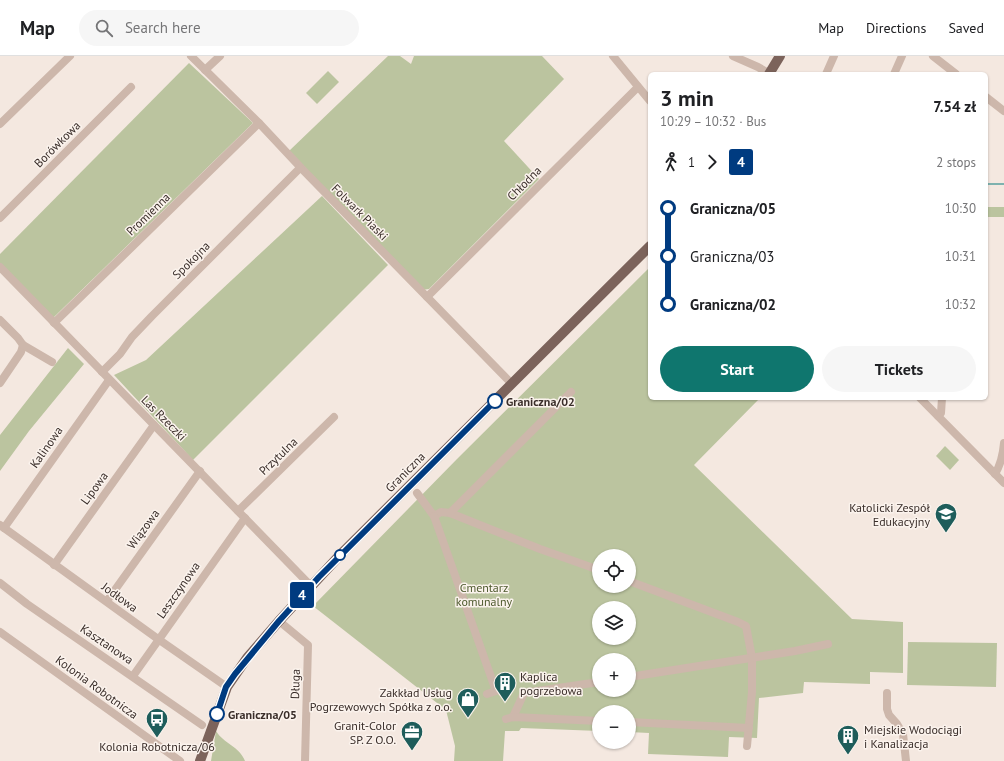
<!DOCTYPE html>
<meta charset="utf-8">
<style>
:root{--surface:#fff;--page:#f6f6f6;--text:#202124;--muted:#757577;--line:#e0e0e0;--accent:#0f766e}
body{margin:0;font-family:"PT Sans",sans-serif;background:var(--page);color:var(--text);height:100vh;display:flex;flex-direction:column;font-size:15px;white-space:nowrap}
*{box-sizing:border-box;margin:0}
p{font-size:13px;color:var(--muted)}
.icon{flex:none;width:22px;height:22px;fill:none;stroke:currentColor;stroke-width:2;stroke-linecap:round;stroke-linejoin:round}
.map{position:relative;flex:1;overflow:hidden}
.side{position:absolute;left:648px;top:16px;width:340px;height:328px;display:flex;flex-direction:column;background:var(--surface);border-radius:6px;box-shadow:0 1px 3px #0004}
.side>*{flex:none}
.badge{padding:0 8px;border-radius:3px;font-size:14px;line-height:26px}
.fabs{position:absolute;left:592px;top:493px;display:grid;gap:8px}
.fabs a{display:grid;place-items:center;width:44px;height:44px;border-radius:50%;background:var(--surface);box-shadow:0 1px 3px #0004;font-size:20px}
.map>.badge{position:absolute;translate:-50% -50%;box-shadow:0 0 0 2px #fff}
.legs{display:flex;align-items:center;gap:6px;height:44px;padding:0 12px;font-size:13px}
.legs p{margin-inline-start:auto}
.head{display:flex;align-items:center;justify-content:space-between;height:68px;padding:0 12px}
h1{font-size:22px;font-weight:600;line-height:30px}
.action{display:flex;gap:8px;margin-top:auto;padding:8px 12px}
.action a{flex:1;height:46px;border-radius:24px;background:var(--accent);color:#fff;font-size:16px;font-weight:600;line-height:46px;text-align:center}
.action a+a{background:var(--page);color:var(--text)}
ul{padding:0 12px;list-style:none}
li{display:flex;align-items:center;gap:14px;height:48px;font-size:15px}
li i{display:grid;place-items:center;width:6px;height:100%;margin:0 5px;background:currentColor}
li i::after{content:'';width:10px;height:10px;margin:-5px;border:3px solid;border-radius:50%;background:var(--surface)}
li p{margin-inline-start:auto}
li:first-child i{background:linear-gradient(#0000 50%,currentColor 0)}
li:last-child i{background:linear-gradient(currentColor 50%,#0000 0)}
header{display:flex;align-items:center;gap:24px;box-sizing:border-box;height:56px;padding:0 20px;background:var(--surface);border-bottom:1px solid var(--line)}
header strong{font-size:19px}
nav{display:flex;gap:22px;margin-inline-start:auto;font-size:14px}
.search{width:280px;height:36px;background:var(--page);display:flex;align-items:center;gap:10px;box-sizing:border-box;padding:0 14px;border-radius:22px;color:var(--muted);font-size:15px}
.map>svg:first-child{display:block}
.green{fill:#bbc49f;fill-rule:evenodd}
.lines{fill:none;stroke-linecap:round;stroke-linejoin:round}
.stream{stroke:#7eb2af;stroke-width:2}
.minor{stroke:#cdb7ab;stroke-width:8}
.major{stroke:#7c635b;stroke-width:10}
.line-1-casing{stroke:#fff;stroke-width:9}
.line-1{stroke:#003b80;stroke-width:6}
.stop-1-dot{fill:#fff;stroke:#003b80;stroke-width:2}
.labels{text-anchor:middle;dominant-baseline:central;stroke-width:3;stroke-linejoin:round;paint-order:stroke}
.street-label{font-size:12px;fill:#3a2e2a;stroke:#fbf3ed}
.stop-label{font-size:12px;font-weight:bold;fill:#3a2e2a;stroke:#fbf3ed;text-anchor:start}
.poi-label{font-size:12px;fill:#3a2e2a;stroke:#fbf3ed;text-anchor:end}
.park-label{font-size:12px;fill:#4d592d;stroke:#fbf3ed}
</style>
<header>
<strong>Map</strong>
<div class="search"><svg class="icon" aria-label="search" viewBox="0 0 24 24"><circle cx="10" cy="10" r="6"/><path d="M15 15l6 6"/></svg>Search here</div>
<nav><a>Map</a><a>Directions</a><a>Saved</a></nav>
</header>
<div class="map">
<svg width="1004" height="705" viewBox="0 0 1004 705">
<rect width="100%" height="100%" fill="#f4e8e0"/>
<!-- green -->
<g class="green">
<polygon points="388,0 400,0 411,8 414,0 542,0 564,23 504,85 539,123 429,233 422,234 289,95"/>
<polygon points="189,7 253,67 52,263 0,208 0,198"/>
<polygon points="328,15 339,26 317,48 306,37"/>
<polygon points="322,140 388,209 193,404 114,319 146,304"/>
<rect x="986" y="151" width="18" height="10"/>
<path d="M650 211V342H760L694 409 852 563 903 566V617L870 616V628L804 626 803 637 759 642 757 682 729 681 728 701 648 698 649 677 629 676V656H599V675L521 672 519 675H505L503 705H454L455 690 446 654 313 550 457 403ZM599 500H629V530H599ZM599 552H629V582H599ZM599 604H629V634H599Z"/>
<polygon points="68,292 84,308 29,375 0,415 0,379"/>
<polygon points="945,390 959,404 950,414 936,400"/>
<polygon points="908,586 997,587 996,631 907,629"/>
<path d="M216 675C224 688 239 690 245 705H211Z"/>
</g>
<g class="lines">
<!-- stream -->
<polyline class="stream" points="986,128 1004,128"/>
<!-- minor -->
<g class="minor">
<polyline points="191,0 259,67 303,114 512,328"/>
<polyline points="613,0 650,45"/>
<polyline points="733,0 758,11 770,18"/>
<polyline points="933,0 956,18"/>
<polyline points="205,14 220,0"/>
<polyline points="826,18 834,0"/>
<polyline points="894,18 902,0"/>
<polyline points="986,41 1004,55"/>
<polyline points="0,68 70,0"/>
<polyline points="0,162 131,31"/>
<polyline points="0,211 311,530"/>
<polyline points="427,241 638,31"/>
<polyline points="0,264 18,282 23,289 21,296 0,327"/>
<polyline points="54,267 259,67"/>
<polyline points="23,289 52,306"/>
<polyline points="102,316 120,298 132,281 152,260 300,112"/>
<polyline points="920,342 1004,427"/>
<polyline points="938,360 941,357 942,342"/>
<path d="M995 418C1001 408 1003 399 1004 387"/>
<polyline points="417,437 434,460 441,456 450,457 540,493 599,514"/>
<polyline points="238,455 334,361"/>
<polyline points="450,457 571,336"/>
<polyline points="434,460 496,635 487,638"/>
<polyline points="0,469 158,583 227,631"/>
<polyline points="4,472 109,324"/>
<polyline points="54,509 154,369"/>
<polyline points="629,525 738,566 746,570 752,602 752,636 747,690"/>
<polyline points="0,527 27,548 202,669"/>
<polyline points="107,545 200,415"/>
<polyline points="279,565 308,589 305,705"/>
<polyline points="0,576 180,705"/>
<polyline points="133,620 245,462"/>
<polyline points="629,621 795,595 828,588"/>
<polyline points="887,637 887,653 889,659 897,668 903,678 906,705"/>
<polyline points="513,661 524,637 599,626"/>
<polyline points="506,663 513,661 599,665"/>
<polyline points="629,666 749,672"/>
</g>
<!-- major -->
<g class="major">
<polyline points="769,18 780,0"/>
<polyline points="200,705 227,631 247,602 279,565 340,499 650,190"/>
</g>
</g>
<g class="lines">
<!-- line-1 casing -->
<g class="line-1-casing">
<polyline id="line-1" points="217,658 226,631 235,618 279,565 319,521 495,345"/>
</g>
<!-- line-1 -->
<use href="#line-1" class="line-1"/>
</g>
<!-- icons -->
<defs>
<g id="school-pin" transform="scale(1.15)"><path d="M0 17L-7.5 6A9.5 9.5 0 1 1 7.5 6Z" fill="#1e5d5b" stroke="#fbf3ed"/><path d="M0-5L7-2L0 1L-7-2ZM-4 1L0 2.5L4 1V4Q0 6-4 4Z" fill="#fff"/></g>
<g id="building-pin" transform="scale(1.15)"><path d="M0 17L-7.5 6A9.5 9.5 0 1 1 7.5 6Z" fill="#1e5d5b" stroke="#fbf3ed"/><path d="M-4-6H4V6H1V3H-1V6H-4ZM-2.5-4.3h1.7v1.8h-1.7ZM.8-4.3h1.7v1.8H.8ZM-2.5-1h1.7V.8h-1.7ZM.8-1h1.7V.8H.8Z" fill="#fff"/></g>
<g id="shop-pin" transform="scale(1.15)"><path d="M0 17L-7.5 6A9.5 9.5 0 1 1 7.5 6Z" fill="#1e5d5b" stroke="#fbf3ed"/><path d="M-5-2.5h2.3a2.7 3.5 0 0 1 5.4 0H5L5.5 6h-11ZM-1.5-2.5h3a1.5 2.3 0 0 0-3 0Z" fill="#fff"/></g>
<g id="bus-pin" transform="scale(1.15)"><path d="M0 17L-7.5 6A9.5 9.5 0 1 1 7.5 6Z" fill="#1e5d5b" stroke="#fbf3ed"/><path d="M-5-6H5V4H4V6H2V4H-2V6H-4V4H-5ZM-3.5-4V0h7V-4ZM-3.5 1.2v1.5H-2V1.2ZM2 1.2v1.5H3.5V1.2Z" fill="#fff"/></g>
<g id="office-pin" transform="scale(1.15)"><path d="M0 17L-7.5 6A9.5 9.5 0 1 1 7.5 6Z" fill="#1e5d5b" stroke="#fbf3ed"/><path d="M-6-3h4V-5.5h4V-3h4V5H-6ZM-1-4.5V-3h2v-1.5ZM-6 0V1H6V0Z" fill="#fff"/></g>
</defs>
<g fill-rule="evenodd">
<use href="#school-pin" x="946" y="458"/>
<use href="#building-pin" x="505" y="627"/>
<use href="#shop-pin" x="468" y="643"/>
<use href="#bus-pin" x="157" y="663"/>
<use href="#office-pin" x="412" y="676"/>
<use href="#building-pin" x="848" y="680"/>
</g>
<!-- markers -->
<g class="stop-1-dot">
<circle cx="495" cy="345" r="7"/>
<circle cx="340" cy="499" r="5"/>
<circle cx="217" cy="658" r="7"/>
</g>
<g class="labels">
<!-- street labels -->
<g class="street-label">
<text transform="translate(57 88) rotate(-45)">Borówkowa</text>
<text transform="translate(524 127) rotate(-45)">Chłodna</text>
<text transform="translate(360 156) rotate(45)">Folwark Piaski</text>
<text transform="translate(148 158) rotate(-44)">Promienna</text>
<text transform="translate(191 204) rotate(-45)">Spokojna</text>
<text transform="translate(164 362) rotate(45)">Las Rzeczki</text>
<text transform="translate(46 391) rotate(-55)">Kalinowa</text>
<text transform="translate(278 400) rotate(-44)">Przytulna</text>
<text transform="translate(405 416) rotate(-45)">Graniczna</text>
<text transform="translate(94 432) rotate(-54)">Lipowa</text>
<text transform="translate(143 473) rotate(-54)">Wiązowa</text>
<text transform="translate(178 534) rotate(-55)">Leszczynowa</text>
<text transform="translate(120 541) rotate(36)">Jodłowa</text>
<text transform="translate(107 588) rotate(34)">Kasztanowa</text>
<text transform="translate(295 628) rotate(-88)">Długa</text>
<text transform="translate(97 631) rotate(36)">Kolonia Robotnicza</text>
</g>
<!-- stop labels -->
<g class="stop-label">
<text x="506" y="345">Graniczna/02</text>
<text x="228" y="658">Graniczna/05</text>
</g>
<!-- poi labels -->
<g class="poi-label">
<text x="930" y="451">Katolicki Zespół<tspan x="930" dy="14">Edukacyjny</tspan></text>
<text x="520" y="620" text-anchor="start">Kaplica<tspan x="520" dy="14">pogrzebowa</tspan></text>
<text x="452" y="636">Zakkład Usług<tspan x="452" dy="14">Pogrzewowych Spółka z o.o.</tspan></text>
<text x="396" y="669">Granit-Color<tspan x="396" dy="14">SP. Z O.O.</tspan></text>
<text x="864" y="673" text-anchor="start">Miejskie Wodociągi<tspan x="864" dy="14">i Kanalizacja</tspan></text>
<text x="157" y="690" text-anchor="middle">Kolonia Robotnicza/06</text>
</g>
<!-- park labels -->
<g class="park-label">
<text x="484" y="531">Cmentarz<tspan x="484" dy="14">komunalny</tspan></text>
</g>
</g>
</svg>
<div class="fabs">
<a><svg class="icon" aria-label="locate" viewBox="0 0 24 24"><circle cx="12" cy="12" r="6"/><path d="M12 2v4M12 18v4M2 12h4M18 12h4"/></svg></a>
<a><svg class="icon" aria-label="layers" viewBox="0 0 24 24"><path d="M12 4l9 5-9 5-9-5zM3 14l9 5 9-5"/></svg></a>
<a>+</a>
<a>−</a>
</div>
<b class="badge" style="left:302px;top:539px;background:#003b80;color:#fff">4</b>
<section class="side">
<div class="head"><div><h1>3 min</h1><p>10:29 – 10:32 · Bus</p></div><b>7.54 zł</b></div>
<div class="legs"><svg class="icon" aria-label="walk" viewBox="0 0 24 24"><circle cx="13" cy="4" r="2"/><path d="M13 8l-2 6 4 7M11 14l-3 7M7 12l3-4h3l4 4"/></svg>1<svg class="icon" aria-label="forward" viewBox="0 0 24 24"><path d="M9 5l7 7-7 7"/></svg><b class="badge" style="background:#003b80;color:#fff">4</b><p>2 stops</p></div>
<ul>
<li><i style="color:#003b80"></i><b>Graniczna/05</b><p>10:30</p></li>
<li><i style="color:#003b80"></i><span>Graniczna/03</span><p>10:31</p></li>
<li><i style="color:#003b80"></i><b>Graniczna/02</b><p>10:32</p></li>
</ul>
<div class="action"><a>Start</a><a>Tickets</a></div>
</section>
</div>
